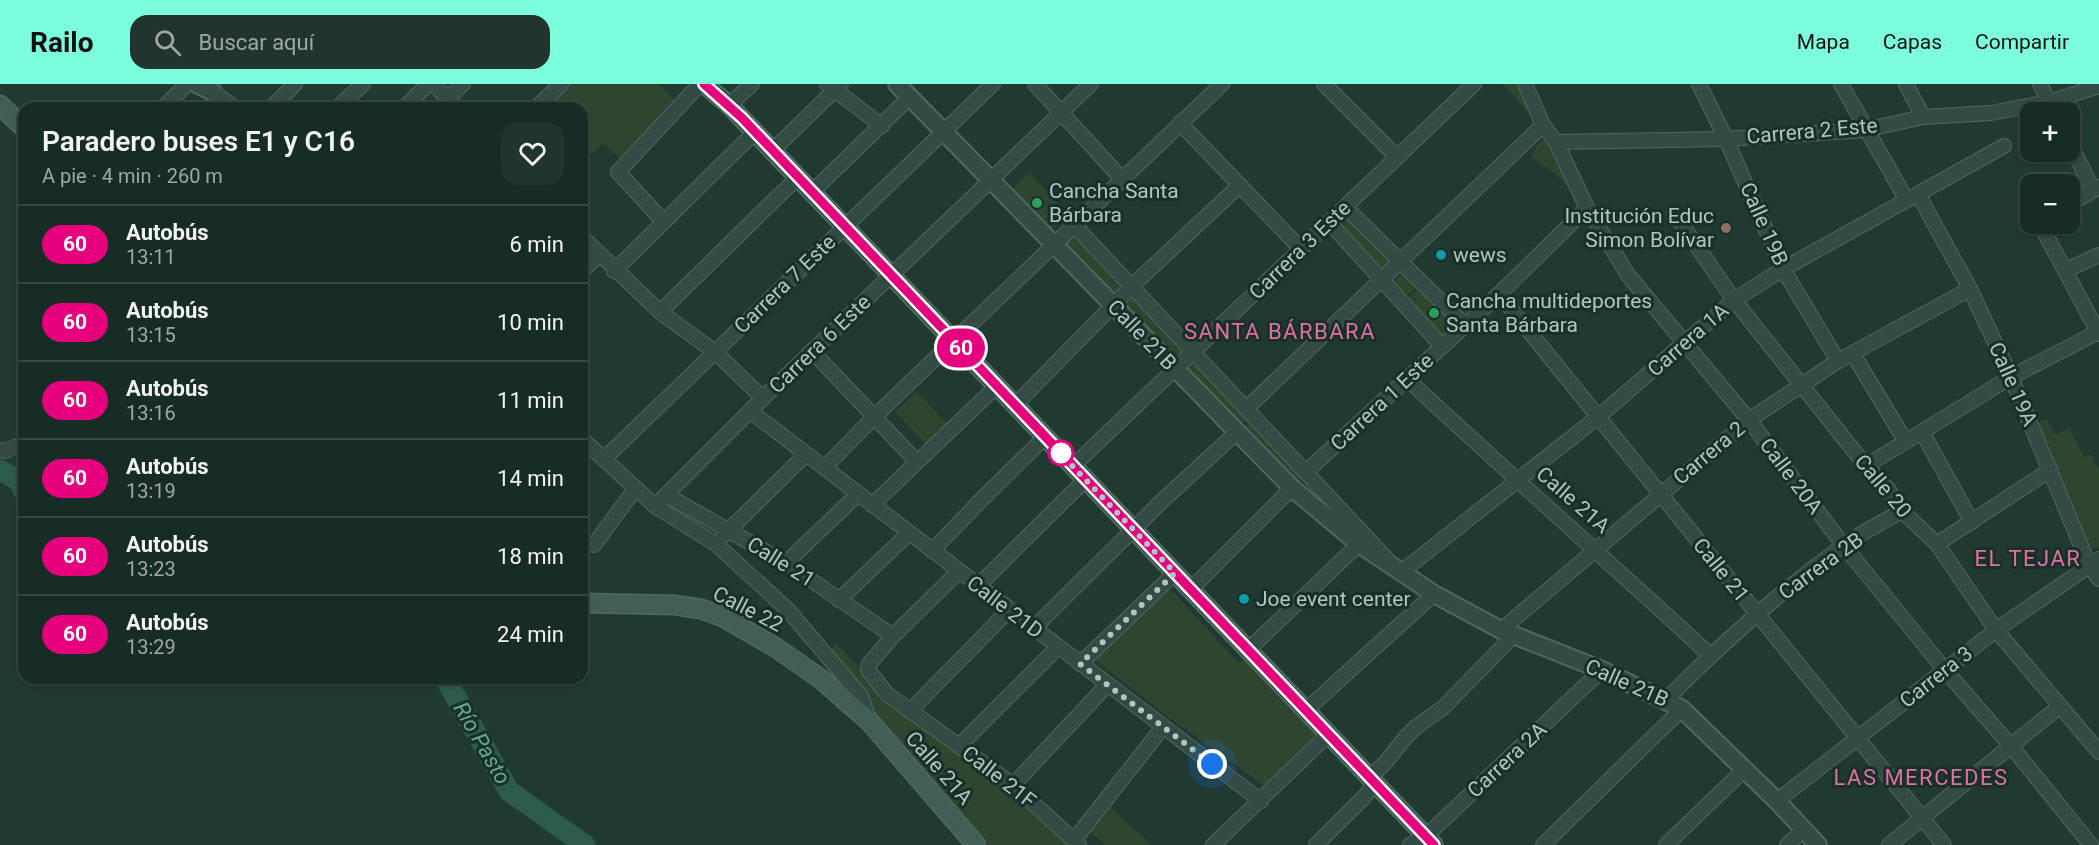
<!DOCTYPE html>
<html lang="es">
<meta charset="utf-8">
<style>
:root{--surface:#182c26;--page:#21342e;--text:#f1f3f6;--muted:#9fa7a7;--line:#364843;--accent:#7cfddc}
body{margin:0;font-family:Roboto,sans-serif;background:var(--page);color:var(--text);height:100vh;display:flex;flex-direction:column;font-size:22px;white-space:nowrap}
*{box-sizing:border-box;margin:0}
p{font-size:20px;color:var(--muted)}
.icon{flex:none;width:33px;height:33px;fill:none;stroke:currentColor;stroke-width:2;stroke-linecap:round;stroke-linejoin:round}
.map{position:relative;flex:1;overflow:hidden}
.details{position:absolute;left:18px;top:18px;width:570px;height:582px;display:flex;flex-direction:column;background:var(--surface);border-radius:18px;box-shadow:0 2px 4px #0004,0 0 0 2px var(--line)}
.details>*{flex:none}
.badge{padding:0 12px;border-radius:20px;font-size:21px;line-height:39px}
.fabs{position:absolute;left:2020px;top:18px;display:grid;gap:12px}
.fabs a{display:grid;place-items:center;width:60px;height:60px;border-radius:12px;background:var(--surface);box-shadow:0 2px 4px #0004,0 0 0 2px var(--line);font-size:30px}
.you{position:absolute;width:30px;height:30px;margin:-15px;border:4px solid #fff;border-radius:50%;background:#1a73e8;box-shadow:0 0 0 9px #1a73e833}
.map>.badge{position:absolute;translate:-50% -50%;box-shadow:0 0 0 3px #fff}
.round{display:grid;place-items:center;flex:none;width:63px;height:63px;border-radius:18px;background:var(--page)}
.head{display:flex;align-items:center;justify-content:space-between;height:102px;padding:0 24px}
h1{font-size:28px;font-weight:600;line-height:45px}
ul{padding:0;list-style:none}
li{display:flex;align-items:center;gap:18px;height:78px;padding:0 24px;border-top:2px solid var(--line)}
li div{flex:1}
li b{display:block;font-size:22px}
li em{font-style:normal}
li .badge{min-width:66px;font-weight:700;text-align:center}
header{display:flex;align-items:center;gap:36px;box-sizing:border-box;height:84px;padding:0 30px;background:var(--accent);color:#111}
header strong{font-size:28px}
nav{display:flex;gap:33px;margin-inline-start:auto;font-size:21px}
.search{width:420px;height:54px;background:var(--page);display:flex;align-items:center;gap:15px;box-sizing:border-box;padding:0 21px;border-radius:18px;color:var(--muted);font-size:22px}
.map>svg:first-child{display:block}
.green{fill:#2e462f}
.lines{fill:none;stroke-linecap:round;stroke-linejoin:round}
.river{stroke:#2c5a4c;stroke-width:21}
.minor-casing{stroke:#516862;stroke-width:16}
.tertiary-casing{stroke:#516862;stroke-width:20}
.secondary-casing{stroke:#516862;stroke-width:21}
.minor{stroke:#344a44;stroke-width:14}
.tertiary{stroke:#344a44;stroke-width:16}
.secondary{stroke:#415e57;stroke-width:18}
.line-casing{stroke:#fff;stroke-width:14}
.line{stroke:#e6007e;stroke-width:9}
.walk{stroke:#aec7c0;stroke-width:6;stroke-dasharray:0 10.8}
.leisure-dot{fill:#2e9e5b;stroke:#192f29;stroke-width:2}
.education-dot{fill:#8d6e63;stroke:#192f29;stroke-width:2}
.culture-dot{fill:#0f9aa8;stroke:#192f29;stroke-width:2}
.stop-dot{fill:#fff;stroke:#e6007e;stroke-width:3}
.labels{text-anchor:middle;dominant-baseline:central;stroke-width:6;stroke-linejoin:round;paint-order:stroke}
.street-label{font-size:21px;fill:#aec7c0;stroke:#192f29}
.poi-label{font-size:21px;fill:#aec7c0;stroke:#192f29;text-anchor:start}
.neighbourhood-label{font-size:22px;letter-spacing:1.5px;fill:#df70a1;stroke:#192f29}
.water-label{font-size:22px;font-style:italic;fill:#65a894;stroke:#192f29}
</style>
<header>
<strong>Railo</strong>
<div class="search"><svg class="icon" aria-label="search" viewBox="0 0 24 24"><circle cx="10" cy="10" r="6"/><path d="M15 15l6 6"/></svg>Buscar aquí</div>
<nav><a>Mapa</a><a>Capas</a><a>Compartir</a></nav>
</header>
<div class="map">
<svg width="2099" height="761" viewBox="0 0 2099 761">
<rect width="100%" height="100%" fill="#203a32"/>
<!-- green -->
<g class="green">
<polygon points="563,0 658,0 679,20 623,77 603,59 582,79 582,24 538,24"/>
<polygon points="1503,0 1521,0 1538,39"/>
<polygon points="1548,54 1576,112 1558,92 1531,72 1539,59"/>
<polygon points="1029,89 1068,130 1046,150 1007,109"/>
<polygon points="1348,129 1398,179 1386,190 1338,139"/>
<polygon points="1076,149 1127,203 1116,214 1064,161"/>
<polygon points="1406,187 1419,201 1405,213 1392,199"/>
<polygon points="1423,201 1462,242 1445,258 1405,217"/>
<polygon points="1135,209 1188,266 1171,281 1121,222"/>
<polygon points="1197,274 1251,331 1241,341 1180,290"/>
<polygon points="917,308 952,345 931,365 895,328"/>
<polygon points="2046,334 2055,351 2069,344 2084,373 2091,370 2099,386 2099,464 2092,464 2086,458 2036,339"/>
<polygon points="1252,335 1306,392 1297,401 1244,344"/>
<polygon points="1169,504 1238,578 1251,574 1321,648 1268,701 1263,701 1168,633 1095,576"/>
<polygon points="836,559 894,620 981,680 1075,761 984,761 897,665 828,571"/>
<polygon points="1109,722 1152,761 1106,761 1087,745"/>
</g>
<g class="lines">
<!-- river -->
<g class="river">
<polyline points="0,386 19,397 24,407"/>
<polyline points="445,594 509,707 585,761"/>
</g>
<!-- minor casing -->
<g class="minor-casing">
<g id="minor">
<polyline points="434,0 456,24"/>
<polyline points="827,0 882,42"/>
<polyline points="1035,0 1122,95"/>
<polyline points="1324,0 1397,73"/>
<polyline points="1525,0 1543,41 1556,58 1587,124 1628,191 1749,336 1844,462 1945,586 2011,662 2091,761"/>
<polyline points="1699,0 1726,55 1783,185 1838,277"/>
<polyline points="1841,0 1906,115"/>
<polyline points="1906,0 1923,33"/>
<polyline points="2040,0 2054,28"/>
<polyline points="213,8 235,24"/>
<polyline points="447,15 463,0"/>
<polyline points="729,21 752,0"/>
<polyline points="163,24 187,0"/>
<polyline points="271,24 295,0"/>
<polyline points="337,24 363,0"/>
<polyline points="404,24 428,0"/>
<polyline points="536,24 561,0"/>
<polyline points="1180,39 1301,165"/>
<polyline points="1556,58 1726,55 1865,46 1923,33 1991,29 2049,18 2099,2"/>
<polyline points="2070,60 2093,105"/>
<polyline points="773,66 841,0"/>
<polyline points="812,108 910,13"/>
<polyline points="1918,110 1970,205 2011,293 2089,481 2099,495"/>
<polyline points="2070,120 2099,103"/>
<polyline points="1345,123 1465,241"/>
<polyline points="1674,129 1734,216 1866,382 1888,405 1902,427 1937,460 1996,546 2099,668"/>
<polyline points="663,137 618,88 700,0"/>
<polyline points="1329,138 1442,262"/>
<polyline points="2040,140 2099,250"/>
<polyline points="1074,141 1400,489 1598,333 1734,216 1783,185 2004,62"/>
<polyline points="582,153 660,228 715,268 763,314"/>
<polyline points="2066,186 2099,171"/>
<polyline points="582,187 599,171"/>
<polyline points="614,187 755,48"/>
<polyline points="1499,210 1944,761"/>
<polyline points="660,228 798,93"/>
<polyline points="812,267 917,378"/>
<polyline points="1853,270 1906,358"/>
<path d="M1406 294C1507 388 1609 478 1710 571"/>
<polyline points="1015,321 1131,203 1240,101"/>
<polyline points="1247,324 1543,41"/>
<polyline points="750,327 1261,717"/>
<polyline points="1922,348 1972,438"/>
<polyline points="582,355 655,422 716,460 788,526 861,612 869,637"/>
<polyline points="0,366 5,367 24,359"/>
<polyline points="604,375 993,0"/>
<polyline points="1073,382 1474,0"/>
<polyline points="1866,382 2011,293 2098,248"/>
<polyline points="824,384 874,333 1222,0"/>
<polyline points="1307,387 1499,210 1587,124"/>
<polyline points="666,411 786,479 893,552"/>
<polyline points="872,421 997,302"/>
<polyline points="655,422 763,314 1091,0"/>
<polyline points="724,451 806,370"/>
<polyline points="1937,460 2050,386"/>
<polyline points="594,461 635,405"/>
<polyline points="932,467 980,417 1045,353"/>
<polyline points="786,479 858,410"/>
<polyline points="959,487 893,552 869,580 868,586 887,610 1013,701 1079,761"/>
<polyline points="978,502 1086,395"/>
<polyline points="1191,505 1292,404"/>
<polyline points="839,516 909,449"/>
<polyline points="1034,544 1162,417 1237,348"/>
<polyline points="1501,546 1749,336 1838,277 1970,205"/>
<polyline points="1248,566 1359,460"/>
<polyline points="1080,580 1175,489"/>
<path d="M1666 616C1721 560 1779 508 1843 462 1861 449 1882 438 1902 427"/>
<polyline points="1306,626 1434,510"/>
<polyline points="910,627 1009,526"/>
<polyline points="959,662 1058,563"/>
<polyline points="1370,693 1385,679 1405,654 1416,643 1444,623 1513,552"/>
<polyline points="1013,701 1107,601"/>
<polyline points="1777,717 1996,546 2099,475"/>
<polyline points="1075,755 1163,643"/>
<polyline points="1213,761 1329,650"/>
<polyline points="1316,761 1365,712 1375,698"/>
<polyline points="1410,761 1426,752 1602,586"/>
<polyline points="1543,761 1682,625"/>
<polyline points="1666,761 1745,685"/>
<polyline points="1787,761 1802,747"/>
<polyline points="1889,761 2060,622"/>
</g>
</g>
<!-- tertiary casing -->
<g class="tertiary-casing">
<g id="tertiary">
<polyline points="197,0 213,8"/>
<polyline points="704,0 729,21 1434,761"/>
<polyline points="897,0 1292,404 1359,460 1434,510 1501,546 1602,586 1682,625 1777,717 1818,761"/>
</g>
</g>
<!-- secondary casing -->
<g class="secondary-casing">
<g id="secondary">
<polyline points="0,21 24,44"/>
<polyline points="582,519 675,521 701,525 721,532 775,563 821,595 869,637 976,761"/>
</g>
</g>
<!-- minor -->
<use href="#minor" class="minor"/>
<!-- tertiary -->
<use href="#tertiary" class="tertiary"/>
<!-- secondary -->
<use href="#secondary" class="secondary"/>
</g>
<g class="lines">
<!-- line casing -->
<g class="line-casing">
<polyline id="line" points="704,0 742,34 1434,761"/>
</g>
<!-- line -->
<use href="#line" class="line"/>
<!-- walk -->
<polyline class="walk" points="1061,369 1059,368 1175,489 1080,580 1212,680"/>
</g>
<!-- markers -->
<g class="leisure-dot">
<circle cx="1037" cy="119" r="6"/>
<circle cx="1434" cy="229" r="6"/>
</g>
<circle class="education-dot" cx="1726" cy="144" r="6"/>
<g class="culture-dot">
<circle cx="1441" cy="171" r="6"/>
<circle cx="1244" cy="515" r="6"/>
</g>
<circle class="stop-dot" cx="1061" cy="369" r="12"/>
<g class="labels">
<!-- street labels -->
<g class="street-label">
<text transform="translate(1812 47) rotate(-5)">Carrera 2 Este</text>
<text transform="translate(1764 140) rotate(66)">Calle 19B</text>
<text transform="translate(1300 166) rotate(-44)">Carrera 3 Este</text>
<text transform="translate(785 200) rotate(-44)">Carrera 7 Este</text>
<text transform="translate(1142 251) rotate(46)">Calle 21B</text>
<text transform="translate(1688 256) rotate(-41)">Carrera 1A</text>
<text transform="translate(820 260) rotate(-44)">Carrera 6 Este</text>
<text transform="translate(2013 300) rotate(66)">Calle 19A</text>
<text transform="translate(1382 318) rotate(-43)">Carrera 1 Este</text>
<text transform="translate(1709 369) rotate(-40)">Carrera 2</text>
<text transform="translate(1791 392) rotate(53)">Calle 20A</text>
<text transform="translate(1883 402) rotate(50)">Calle 20</text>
<text transform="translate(1573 416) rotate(41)">Calle 21A</text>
<text transform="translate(781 478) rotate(32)">Calle 21</text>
<text transform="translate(1821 482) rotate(-36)">Carrera 2B</text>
<text transform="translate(1721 486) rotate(51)">Calle 21</text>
<text transform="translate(1005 523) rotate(37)">Calle 21D</text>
<text transform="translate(748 525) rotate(27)">Calle 22</text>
<text transform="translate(1936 593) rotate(-38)">Carrera 3</text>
<text transform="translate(1627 599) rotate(24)">Calle 21B</text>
<text transform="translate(1507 676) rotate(-43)">Carrera 2A</text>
<text transform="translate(939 684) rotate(49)">Calle 21A</text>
<text transform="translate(999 693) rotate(38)">Calle 21F</text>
</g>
<!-- poi labels -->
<g class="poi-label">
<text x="1049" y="107">Cancha Santa<tspan x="1049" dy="24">Bárbara</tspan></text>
<text x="1714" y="132" text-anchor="end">Institución Educ<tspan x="1714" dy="24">Simon Bolívar</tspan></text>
<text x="1453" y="171">wews</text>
<text x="1446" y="217">Cancha multideportes<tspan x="1446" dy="24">Santa Bárbara</tspan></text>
<text x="1256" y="515">Joe event center</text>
</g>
<!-- neighbourhood labels -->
<g class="neighbourhood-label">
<text x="1280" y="247">SANTA BÁRBARA</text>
<text x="2028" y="474">EL TEJAR</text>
<text x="1921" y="693">LAS MERCEDES</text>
</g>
<!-- water labels -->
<g class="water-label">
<text transform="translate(482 659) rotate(60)">Río Pasto</text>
</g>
</g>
</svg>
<div class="fabs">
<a>+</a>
<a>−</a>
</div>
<div class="you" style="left:1212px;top:680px"></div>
<b class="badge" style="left:961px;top:264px;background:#e6007e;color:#fff">60</b>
<section class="details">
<div class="head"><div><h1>Paradero buses E1 y C16</h1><p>A pie · 4 min · 260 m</p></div><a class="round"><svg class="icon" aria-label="heart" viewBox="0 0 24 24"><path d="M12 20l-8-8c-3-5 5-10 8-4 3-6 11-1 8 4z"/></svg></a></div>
<ul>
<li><span class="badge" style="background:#e6007e;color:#fff">60</span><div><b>Autobús</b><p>13:11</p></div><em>6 min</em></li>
<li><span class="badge" style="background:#e6007e;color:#fff">60</span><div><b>Autobús</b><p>13:15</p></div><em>10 min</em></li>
<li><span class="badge" style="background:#e6007e;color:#fff">60</span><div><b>Autobús</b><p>13:16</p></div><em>11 min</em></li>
<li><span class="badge" style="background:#e6007e;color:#fff">60</span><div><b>Autobús</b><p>13:19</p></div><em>14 min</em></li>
<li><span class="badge" style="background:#e6007e;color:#fff">60</span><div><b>Autobús</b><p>13:23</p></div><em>18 min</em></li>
<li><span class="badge" style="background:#e6007e;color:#fff">60</span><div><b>Autobús</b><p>13:29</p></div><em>24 min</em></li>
</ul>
</section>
</div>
